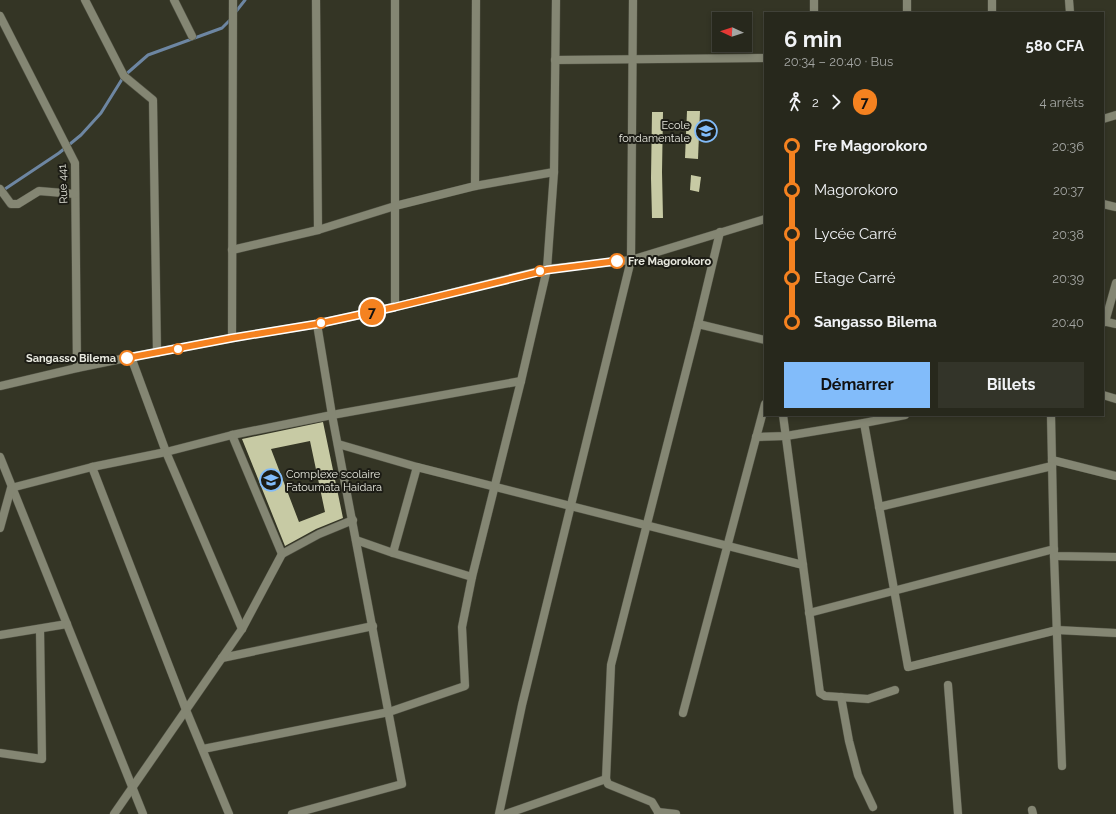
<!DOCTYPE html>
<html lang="fr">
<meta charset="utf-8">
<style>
:root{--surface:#27281c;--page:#333429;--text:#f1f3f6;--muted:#a4a6a3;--line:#43443b;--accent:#82bcfa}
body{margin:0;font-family:Raleway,sans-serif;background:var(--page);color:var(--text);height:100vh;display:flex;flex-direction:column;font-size:15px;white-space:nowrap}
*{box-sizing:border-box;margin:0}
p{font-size:13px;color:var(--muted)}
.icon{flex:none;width:22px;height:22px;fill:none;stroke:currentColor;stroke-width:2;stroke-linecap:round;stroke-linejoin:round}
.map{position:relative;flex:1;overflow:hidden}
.sheet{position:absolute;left:764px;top:12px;width:340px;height:404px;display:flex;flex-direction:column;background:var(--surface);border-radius:0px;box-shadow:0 2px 6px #0003,0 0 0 1px var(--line)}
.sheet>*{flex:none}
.badge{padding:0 8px;border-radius:13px;font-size:14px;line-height:26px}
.needle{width:26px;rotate:273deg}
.fabs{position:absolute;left:712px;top:12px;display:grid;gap:8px}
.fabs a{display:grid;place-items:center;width:40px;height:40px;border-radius:0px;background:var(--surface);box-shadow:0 2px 6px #0003,0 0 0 1px var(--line);font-size:20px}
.map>.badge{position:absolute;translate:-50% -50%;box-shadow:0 0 0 2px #fff}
.legs{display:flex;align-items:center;gap:6px;height:44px;padding:0 20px;font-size:13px}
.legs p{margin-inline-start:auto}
.headline{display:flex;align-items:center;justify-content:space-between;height:68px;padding:0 20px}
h1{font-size:22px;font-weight:700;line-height:30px}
.primary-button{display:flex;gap:8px;margin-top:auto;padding:8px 20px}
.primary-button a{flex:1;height:46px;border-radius:0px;background:var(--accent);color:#111;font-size:16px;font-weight:700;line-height:46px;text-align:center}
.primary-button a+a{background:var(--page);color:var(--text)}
ul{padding:0 20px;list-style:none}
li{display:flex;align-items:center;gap:14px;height:44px;font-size:15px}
li i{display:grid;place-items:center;width:6px;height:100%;margin:0 5px;background:currentColor}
li i::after{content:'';width:10px;height:10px;margin:-5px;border:3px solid;border-radius:50%;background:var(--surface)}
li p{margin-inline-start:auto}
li:first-child i{background:linear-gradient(#0000 50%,currentColor 0)}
li:last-child i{background:linear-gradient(currentColor 50%,#0000 0)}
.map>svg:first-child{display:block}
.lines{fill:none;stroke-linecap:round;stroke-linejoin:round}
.stream{stroke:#6d86a2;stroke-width:3}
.building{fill:#c7caa4;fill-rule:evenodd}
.street-casing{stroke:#515244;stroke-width:9}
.street{stroke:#848673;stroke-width:8}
.line-1-casing{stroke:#fff;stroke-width:9}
.line-1{stroke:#f58220;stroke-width:6}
.stop-1-dot{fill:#fff;stroke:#f58220;stroke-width:2}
.labels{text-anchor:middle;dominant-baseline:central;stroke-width:4;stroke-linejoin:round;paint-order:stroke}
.poi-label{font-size:11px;fill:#e8e9df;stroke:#1c1c15;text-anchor:end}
.street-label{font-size:11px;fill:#e8e9df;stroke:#1c1c15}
.stop-label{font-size:11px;font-weight:bold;fill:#e8e9df;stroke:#1c1c15;text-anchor:start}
</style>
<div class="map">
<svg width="1116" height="814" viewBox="0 0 1116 814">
<rect width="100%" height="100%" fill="#343525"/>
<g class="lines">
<!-- stream -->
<g class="stream">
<polyline points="234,14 245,0"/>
<polyline points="2,191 59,153 81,135 101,113 124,76 148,55 222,28 231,19"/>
</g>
</g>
<!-- building -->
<g class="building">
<polygon points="687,111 700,111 698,159 685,158"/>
<polygon points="652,112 663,112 662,172 663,218 652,218 651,178"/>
<polygon points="691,175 701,177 699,192 690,190"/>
<path d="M323 422 343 518 316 529 285 546 242 439ZM310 441 325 512 299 522 271 449Z"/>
</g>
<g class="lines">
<!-- street casing -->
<g class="street-casing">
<g id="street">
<polyline points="85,0 124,76 153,100 157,353"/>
<polyline points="174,0 192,36"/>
<polyline points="316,0 318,230"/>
<polyline points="395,0 395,307"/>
<polyline points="992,0 992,13"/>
<polyline points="1069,0 1070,13"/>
<polyline points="814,13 814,0"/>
<polyline points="907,13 907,0"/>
<polyline points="0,16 75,163 77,368"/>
<polyline points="555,60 765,58"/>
<polyline points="1103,119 1116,115"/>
<polyline points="475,186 476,0"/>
<polyline points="0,189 11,204 18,204 39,191 75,194"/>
<polyline points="1103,204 1116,207"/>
<polyline points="232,250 318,230 395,206 475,186 554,172"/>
<polyline points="1103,321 1116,324"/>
<polyline points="1105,322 1116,283"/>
<polyline points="698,324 765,340"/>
<polyline points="232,338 233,0"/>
<polyline points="131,357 166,452 242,629"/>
<polyline points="0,386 77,368 131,357 232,338 317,324 395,307 547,269 631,260 765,219"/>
<polyline points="1103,395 1116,399"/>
<polyline points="783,415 820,693 825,696 868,699 895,690"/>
<polyline points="1051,415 1054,556 1116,557"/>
<polyline points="864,423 908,667 1057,630 1116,633"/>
<polyline points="232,435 282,554"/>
<polyline points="756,437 786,436 864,423 905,415"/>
<polyline points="338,444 417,467 803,565"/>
<polyline points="0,457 143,814"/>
<polyline points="1052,460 1116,476"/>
<polyline points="92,467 186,710 229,814"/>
<polyline points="879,507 1052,466"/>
<polyline points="0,528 11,488 92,467 166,452 232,435 332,415 521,381"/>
<polyline points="356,540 393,553 472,577"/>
<polyline points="393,553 417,467"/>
<polyline points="1054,556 1062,766"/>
<polyline points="809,613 1054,549"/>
<polyline points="0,635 67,624"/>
<polyline points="222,658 373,626"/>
<polyline points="948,685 958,814"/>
<polyline points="841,697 849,741 858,775 873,807"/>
<polyline points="683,713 765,404"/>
<polyline points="203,749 389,712 465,686 462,627 472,577 521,381 547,269 554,172 556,0"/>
<polyline points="0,753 42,759 40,629"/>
<polyline points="1032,810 1033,814"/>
<polyline points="658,812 676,814"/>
<polyline points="114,814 242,629 282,554 319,534 353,520"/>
<polyline points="292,814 402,784 332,415 317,324"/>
<polyline points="499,814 522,705 631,260 633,0"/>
<polyline points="506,814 606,779"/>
<polyline points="658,814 658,812 652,802 608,784 606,779 611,665 698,324 720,232"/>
</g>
</g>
<!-- street -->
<use href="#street" class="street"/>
</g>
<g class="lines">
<!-- line-1 casing -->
<g class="line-1-casing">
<polyline id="line-1" points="127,358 232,338 317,324 395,307 547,270 617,261"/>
</g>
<!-- line-1 -->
<use href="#line-1" class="line-1"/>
</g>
<!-- icons -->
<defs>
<g id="school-ring" transform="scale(1.15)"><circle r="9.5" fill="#1c1c15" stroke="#82bcfa" stroke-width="1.5"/><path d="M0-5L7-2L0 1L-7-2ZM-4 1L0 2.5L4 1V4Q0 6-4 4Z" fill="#82bcfa"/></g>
</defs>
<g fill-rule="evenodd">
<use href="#school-ring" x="706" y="131"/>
<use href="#school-ring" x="271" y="480"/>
</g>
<!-- markers -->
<g class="stop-1-dot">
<circle cx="617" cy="261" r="7"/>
<circle cx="540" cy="271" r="5"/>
<circle cx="321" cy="323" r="5"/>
<circle cx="178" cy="349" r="5"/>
<circle cx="127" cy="358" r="7"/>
</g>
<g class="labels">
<!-- poi labels -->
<g class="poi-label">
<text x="690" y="125">Ecole<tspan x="690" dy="13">fondamentale</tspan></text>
<text x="286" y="474" text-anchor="start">Complexe scolaire<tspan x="286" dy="13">Fatoumata Haidara</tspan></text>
</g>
<!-- street labels -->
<g class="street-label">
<text transform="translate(63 184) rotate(-93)">Rue 441</text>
</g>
<!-- stop labels -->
<g class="stop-label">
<text x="628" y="261">Fre Magorokoro</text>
<text x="116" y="358" text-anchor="end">Sangasso Bilema</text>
</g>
</g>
</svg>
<div class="fabs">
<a><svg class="needle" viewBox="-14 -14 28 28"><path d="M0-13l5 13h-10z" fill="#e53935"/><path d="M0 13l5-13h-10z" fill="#a4a6a3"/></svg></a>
</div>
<b class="badge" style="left:372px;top:312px;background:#f58220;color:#111">7</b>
<section class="sheet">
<div class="headline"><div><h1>6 min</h1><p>20:34 – 20:40 · Bus</p></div><b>580 CFA</b></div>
<div class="legs"><svg class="icon" aria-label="walk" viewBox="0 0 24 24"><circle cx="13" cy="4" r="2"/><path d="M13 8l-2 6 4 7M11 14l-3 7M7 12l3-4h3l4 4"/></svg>2<svg class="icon" aria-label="forward" viewBox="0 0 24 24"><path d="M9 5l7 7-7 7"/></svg><b class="badge" style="background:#f58220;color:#111">7</b><p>4 arrêts</p></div>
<ul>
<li><i style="color:#f58220"></i><b>Fre Magorokoro</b><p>20:36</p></li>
<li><i style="color:#f58220"></i><span>Magorokoro</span><p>20:37</p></li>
<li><i style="color:#f58220"></i><span>Lycée Carré</span><p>20:38</p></li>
<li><i style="color:#f58220"></i><span>Etage Carré</span><p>20:39</p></li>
<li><i style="color:#f58220"></i><b>Sangasso Bilema</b><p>20:40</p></li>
</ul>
<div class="primary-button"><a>Démarrer</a><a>Billets</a></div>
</section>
</div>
